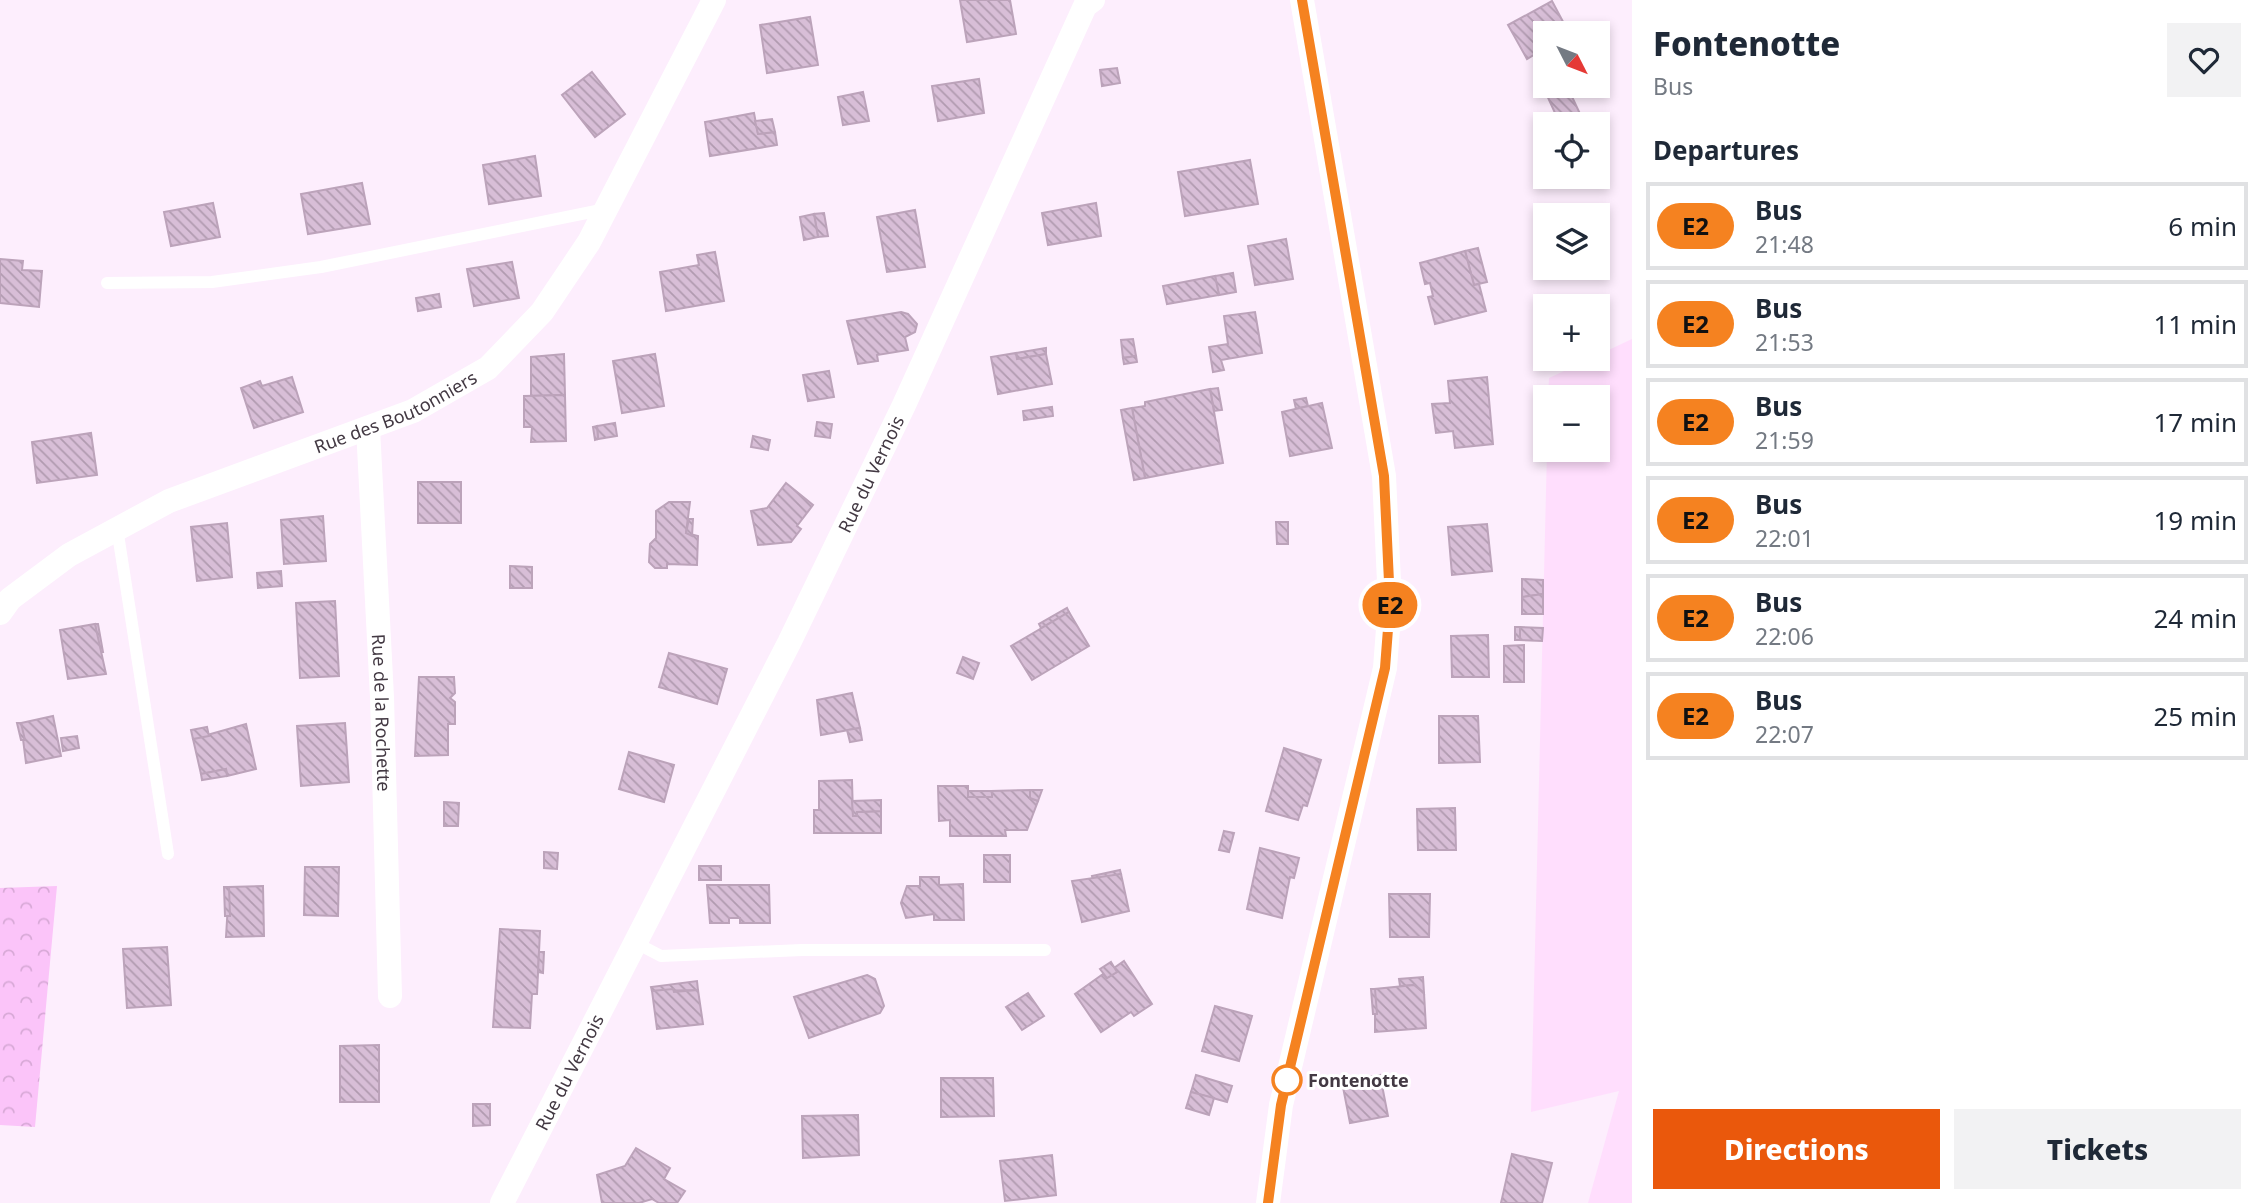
<!DOCTYPE html>
<meta charset="utf-8">
<style>
:root{--surface:#fff;--page:#f2f2f3;--text:#1f2937;--muted:#747a83;--line:#e0e1e3;--accent:#ea580c}
body{margin:0;font-family:"Noto Sans",sans-serif;background:var(--page);color:var(--text);height:100vh;display:flex;flex-direction:column;font-size:26px;white-space:nowrap}
*{box-sizing:border-box;margin:0}
p{font-size:23px;color:var(--muted)}
.icon{flex:none;width:38px;height:38px;fill:none;stroke:currentColor;stroke-width:2;stroke-linecap:round;stroke-linejoin:round}
.map{position:relative;flex:1;overflow:hidden}
.details{display:flex;flex-direction:column;background:var(--surface);width:630px}
.details>*{flex:none}
.badge{padding:0 14px;border-radius:23px;font-size:24px;line-height:46px}
.needle{width:46px;rotate:132deg}
.buttons{position:absolute;left:1533px;top:21px;display:grid;gap:14px}
.buttons a{display:grid;place-items:center;width:77px;height:77px;border-radius:0px;background:var(--surface);box-shadow:0 4px 10px #0003;font-size:35px}
.map>.badge{position:absolute;translate:-50% -50%;box-shadow:0 0 0 4px #fff}
h2{padding:0 21px;font-size:26px;line-height:63px}
.round{display:grid;place-items:center;flex:none;width:74px;height:74px;border-radius:0px;background:var(--page)}
.summary{display:flex;align-items:center;justify-content:space-between;height:119px;padding:0 21px}
h1{font-size:33px;font-weight:800;line-height:52px}
.cta{display:flex;gap:14px;margin-top:auto;padding:14px 21px}
.cta a{flex:1;height:80px;border-radius:0px;background:var(--accent);color:#fff;font-size:28px;font-weight:800;line-height:80px;text-align:center}
.cta a+a{background:var(--page);color:var(--text)}
ul{padding:0;list-style:none}
li{display:flex;align-items:center;gap:21px;height:88px;margin:0 14px 10px;padding:0 7px;border:4px solid var(--line);border-radius:0px}
li div{flex:1}
li b{display:block;font-size:26px}
li em{font-style:normal}
li .badge{min-width:77px;font-weight:700;text-align:center}
main{display:flex;flex:1;min-height:0}
.map>svg:first-child{display:block}
.built{fill:#ffdefd}
.forest{fill:url(#forest-crowns)}
.building{fill:url(#building-back-hatch);stroke:#bca3ba;stroke-width:2}
.lines{fill:none;stroke-linecap:round;stroke-linejoin:round}
.lane{stroke:#fff;stroke-width:12}
.street{stroke:#fff;stroke-width:24}
.line-casing{stroke:#fff;stroke-width:16}
.line{stroke:#f58220;stroke-width:10}
.stop-dot{fill:#fff;stroke:#f58220;stroke-width:3.5}
.labels{text-anchor:middle;dominant-baseline:central;stroke-width:6;stroke-linejoin:round;paint-order:stroke}
.street-label{font-size:18px;fill:#433943;stroke:#fff}
.stop-label{font-size:18px;font-weight:bold;fill:#433943;stroke:#fff;text-anchor:start}
</style>
<main>
<div class="map">
<svg width="1632" height="1203" viewBox="0 0 1632 1203">
<defs>
<pattern id="forest-crowns" width="20" height="18" patternUnits="userSpaceOnUse" patternTransform="scale(1.75)"><rect width="20" height="18" fill="#fbc4f9"/><path d="M2 6a3 3 0 1 1 6 0M12 15a3 3 0 1 1 6 0" fill="none" stroke="#d8a9d7"/></pattern>
<pattern id="building-back-hatch" width="6" height="6" patternUnits="userSpaceOnUse" patternTransform="scale(1.75)"><rect width="6" height="6" fill="#d8bed7"/><path d="M-1 5l2 2M0 0l6 6M5-1l2 2" fill="none" stroke="#b19bb0"/></pattern>
</defs>
<rect width="100%" height="100%" fill="#fdeefd"/>
<!-- built -->
<polygon class="built" points="1632,339 1632,1203 1588,1203 1619,1091 1531,1112 1547,450 1598,450 1598,397 1548,397 1549,378 1590,359 1598,359 1598,355"/>
<!-- forest -->
<polygon class="forest" points="57,886 35,1127 0,1125 0,888"/>
<!-- building -->
<g class="building">
<polygon points="960,0 1010,0 1016,34 967,42"/>
<polygon points="1552,1 1569,33 1545,33 1545,48 1527,59 1508,25"/>
<polygon points="810,17 818,65 767,73 760,25"/>
<polygon points="1117,68 1120,83 1102,86 1100,70"/>
<polygon points="592,72 625,114 595,137 562,95"/>
<polygon points="979,79 984,113 938,121 932,86"/>
<polygon points="1556,86 1567,86 1581,116 1560,124 1545,91"/>
<polygon points="863,92 869,121 843,125 838,97"/>
<polygon points="754,113 758,134 775,132 777,145 710,156 705,122"/>
<polygon points="1581,116 1585,124 1562,124"/>
<polygon points="772,119 775,132 758,134 755,121"/>
<polygon points="535,156 541,196 489,204 483,165"/>
<polygon points="1250,160 1258,204 1185,216 1178,172"/>
<polygon points="362,183 370,224 308,234 301,194"/>
<polygon points="213,203 220,237 171,246 164,212"/>
<polygon points="1096,203 1101,236 1048,245 1042,213"/>
<polygon points="915,210 925,267 887,272 877,217"/>
<polygon points="824,213 828,236 818,237 814,214"/>
<polygon points="814,214 818,237 804,240 800,217"/>
<polygon points="1286,239 1293,279 1255,285 1248,246"/>
<polygon points="1478,248 1487,282 1474,285 1465,251"/>
<polygon points="1465,251 1474,285 1479,284 1486,311 1435,324 1428,297 1433,296 1430,283 1425,284 1420,263"/>
<polygon points="715,252 724,301 666,311 660,272 699,265 697,255"/>
<polygon points="0,259 23,261 22,270 42,271 39,307 0,303"/>
<polygon points="512,262 519,298 474,306 467,269"/>
<polygon points="1233,273 1236,292 1219,295 1215,276"/>
<polygon points="1215,276 1219,295 1167,304 1163,286"/>
<polygon points="439,294 441,307 418,311 416,298"/>
<polygon points="901,312 908,314 917,324 915,332 905,337 908,350 877,355 878,361 858,364 847,321"/>
<polygon points="1255,312 1262,353 1221,360 1224,370 1213,372 1209,347 1228,344 1224,316"/>
<polygon points="1133,339 1136,356 1123,358 1121,340"/>
<polygon points="1046,348 1046,354 1017,359 1016,353"/>
<polygon points="1016,353 1017,359 1046,354 1052,384 998,394 991,357"/>
<polygon points="564,354 565,395 531,396 531,357"/>
<polygon points="655,354 664,406 622,413 613,361"/>
<polygon points="1136,356 1137,362 1124,364 1123,358"/>
<polygon points="829,371 834,397 808,401 803,375"/>
<polygon points="292,377 303,412 254,428 241,388 260,381 262,386"/>
<polygon points="1487,377 1493,444 1455,448 1453,431 1436,433 1432,404 1450,403 1448,381"/>
<polygon points="1218,388 1222,410 1214,411 1210,389"/>
<polygon points="1210,389 1223,463 1145,478 1132,408 1145,406 1145,402"/>
<polygon points="565,395 566,441 531,442 532,427 524,427 524,396"/>
<polygon points="1306,398 1308,406 1296,409 1294,400"/>
<polygon points="1322,403 1332,448 1290,456 1282,412"/>
<polygon points="1052,407 1053,416 1024,420 1023,411"/>
<polygon points="1132,408 1145,478 1134,480 1121,410"/>
<polygon points="817,422 832,424 830,438 815,436"/>
<polygon points="615,423 617,436 598,439 597,426"/>
<polygon points="597,426 598,439 595,440 593,427"/>
<polygon points="91,433 97,475 37,483 32,442"/>
<polygon points="753,436 770,440 768,450 751,447"/>
<rect x="418" y="482" width="43" height="41"/>
<polygon points="786,483 813,505 797,526 801,529 791,542 758,545 751,511 767,508"/>
<polygon points="669,502 690,502 686,533 698,536 697,565 667,564 667,568 655,568 649,562 650,544 656,538 656,511"/>
<polygon points="323,516 326,561 284,564 281,520"/>
<polygon points="689,519 693,519 692,536 686,533"/>
<polygon points="1276,522 1288,522 1288,544 1277,544"/>
<polygon points="227,523 232,577 197,581 191,527"/>
<polygon points="1487,524 1492,571 1452,575 1448,527"/>
<polygon points="510,566 532,567 532,588 510,588"/>
<polygon points="281,571 282,586 258,588 257,573"/>
<polygon points="1522,579 1543,580 1543,594 1522,597"/>
<polygon points="1543,594 1543,614 1522,614 1522,597"/>
<polygon points="335,601 339,676 300,678 296,603"/>
<polygon points="1067,608 1069,612 1041,628 1039,624"/>
<polygon points="1069,612 1089,646 1032,680 1011,646"/>
<polygon points="95,624 98,624 103,652 99,652"/>
<polygon points="95,624 106,674 68,679 60,630"/>
<rect x="1515" y="627" width="5" height="13"/>
<polygon points="1520,627 1543,628 1542,641 1520,640"/>
<polygon points="1488,635 1489,677 1452,677 1451,636"/>
<polygon points="1524,645 1524,682 1504,682 1504,646"/>
<polygon points="669,653 727,669 717,704 659,687"/>
<polygon points="963,657 979,663 973,679 957,673"/>
<polygon points="419,677 454,677 455,693 450,698 455,702 455,724 448,724 448,755 415,756"/>
<polygon points="852,693 860,728 821,735 817,700"/>
<polygon points="53,716 61,756 26,763 21,723"/>
<polygon points="1439,716 1478,716 1480,762 1439,763"/>
<polygon points="17,723 21,723 25,740 21,740"/>
<polygon points="345,723 349,782 301,786 297,726"/>
<polygon points="246,724 256,769 227,776 226,769 201,774 193,739"/>
<polygon points="207,727 209,736 193,739 191,730"/>
<polygon points="860,728 862,740 850,742 847,730"/>
<polygon points="77,736 79,748 63,751 61,738"/>
<polygon points="1284,748 1321,760 1307,806 1303,805 1298,820 1266,811"/>
<polygon points="629,752 674,765 664,802 619,789"/>
<polygon points="226,769 227,776 202,780 201,774"/>
<polygon points="852,780 853,816 857,816 857,812 881,811 881,833 814,833 814,810 819,810 819,781"/>
<polygon points="938,786 968,786 968,797 992,797 992,791 1030,790 1030,798 1038,801 1027,830 1005,830 1006,836 950,836 950,820 939,821"/>
<polygon points="1030,790 1042,790 1038,801 1030,798"/>
<rect x="968" y="791" width="24" height="6"/>
<polygon points="881,800 881,811 857,812 857,816 853,816 852,801"/>
<polygon points="444,802 459,803 458,826 444,826"/>
<polygon points="1455,808 1456,850 1418,850 1417,809"/>
<polygon points="1224,831 1234,833 1229,852 1219,850"/>
<polygon points="1260,848 1299,858 1294,878 1290,877 1282,918 1247,909"/>
<polygon points="544,852 558,853 557,869 544,868"/>
<rect x="984" y="855" width="26" height="27"/>
<rect x="699" y="866" width="22" height="14"/>
<polygon points="305,867 339,867 338,916 304,915"/>
<polygon points="1120,870 1121,874 1093,880 1092,876"/>
<polygon points="1121,874 1129,911 1082,922 1072,881"/>
<polygon points="920,877 939,877 939,885 963,884 964,920 934,920 934,914 906,918 901,903 907,886 920,886"/>
<polygon points="707,885 769,885 770,923 740,923 740,918 729,918 729,923 710,923"/>
<polygon points="263,886 264,936 226,937 229,887"/>
<polygon points="224,887 229,887 230,916 225,916"/>
<polygon points="1389,894 1430,894 1429,937 1390,937"/>
<polygon points="500,929 540,931 537,994 532,994 530,1028 493,1027"/>
<polygon points="167,947 171,1005 127,1008 123,949"/>
<polygon points="539,952 544,952 543,973 538,972"/>
<polygon points="1124,961 1152,1004 1134,1016 1131,1012 1101,1032 1075,994 1103,974 1107,978 1117,972 1114,968"/>
<polygon points="1111,962 1117,972 1107,978 1100,969"/>
<polygon points="867,975 875,979 884,1006 880,1013 809,1038 794,997"/>
<polygon points="1423,977 1424,993 1414,985 1400,986 1399,979"/>
<polygon points="697,981 698,990 652,991 651,987"/>
<polygon points="1414,985 1424,993 1426,1028 1375,1032 1375,989"/>
<polygon points="673,989 674,992 698,990 703,1024 657,1029 652,991"/>
<polygon points="1371,989 1375,989 1377,1014 1373,1014"/>
<polygon points="1028,993 1044,1016 1022,1030 1006,1007"/>
<polygon points="1215,1006 1252,1016 1239,1061 1202,1051"/>
<polygon points="379,1045 379,1102 340,1102 340,1046"/>
<polygon points="1196,1075 1232,1086 1227,1102 1191,1092"/>
<polygon points="1380,1075 1388,1116 1350,1123 1342,1082"/>
<polygon points="941,1078 993,1078 994,1116 941,1117"/>
<polygon points="1191,1092 1214,1098 1209,1115 1186,1108"/>
<polygon points="473,1104 490,1104 490,1125 473,1126"/>
<polygon points="858,1115 859,1155 803,1158 802,1116"/>
<polygon points="636,1148 670,1168 664,1179 685,1191 677,1203 659,1203 652,1199 639,1203 602,1203 597,1175 625,1166"/>
<polygon points="1512,1154 1552,1163 1542,1203 1501,1203"/>
<polygon points="1052,1155 1056,1195 1005,1201 1000,1161"/>
</g>
<g class="lines">
<!-- lane -->
<g class="lane">
<polyline points="107,283 212,282 321,267 606,209"/>
<polyline points="117,528 168,854"/>
<polyline points="636,943 661,956 802,950 1045,950"/>
</g>
<!-- street -->
<g class="street">
<path id="s1" d="M368 428 382 697 390 996"/>
<path id="s2" d="M0 613 10 599 69 555 169 501 413 411 488 368 542 312 589 242 714 0"/>
<path id="s3" d="M502 1203 789 643 904 405 1085 6 1093 0"/>
<polyline points="1268,1203 1281,1105 1385,668 1390,603 1384,476 1302,0"/>
</g>
</g>
<g class="lines">
<!-- line casing -->
<g class="line-casing">
<polyline id="line" points="1268,1203 1281,1105 1385,668 1390,603 1384,476 1302,0"/>
</g>
<!-- line -->
<use href="#line" class="line"/>
</g>
<!-- markers -->
<circle class="stop-dot" cx="1287" cy="1080" r="14"/>
<g class="labels">
<!-- street labels -->
<g class="street-label">
<text stroke="none"><textPath href="#s2" startOffset="448">Rue des Boutonniers</textPath></text>
<text stroke="none"><textPath href="#s3" startOffset="817">Rue du Vernois</textPath></text>
<text stroke="none"><textPath href="#s1" startOffset="285">Rue de la Rochette</textPath></text>
<text stroke="none"><textPath href="#s3" startOffset="147">Rue du Vernois</textPath></text>
</g>
<!-- stop labels -->
<g class="stop-label">
<text x="1308" y="1080">Fontenotte</text>
</g>
</g>
</svg>
<div class="buttons">
<a><svg class="needle" viewBox="-14 -14 28 28"><path d="M0-13l5 13h-10z" fill="#e53935"/><path d="M0 13l5-13h-10z" fill="#747a83"/></svg></a>
<a><svg class="icon" aria-label="locate" viewBox="0 0 24 24"><circle cx="12" cy="12" r="6"/><path d="M12 2v4M12 18v4M2 12h4M18 12h4"/></svg></a>
<a><svg class="icon" aria-label="layers" viewBox="0 0 24 24"><path d="M12 4l9 5-9 5-9-5zM3 14l9 5 9-5"/></svg></a>
<a>+</a>
<a>−</a>
</div>
<b class="badge" style="left:1390px;top:605px;background:#f58220;color:#111">E2</b>
</div>
<section class="details">
<div class="summary"><div><h1>Fontenotte</h1><p>Bus</p></div><a class="round"><svg class="icon" aria-label="heart" viewBox="0 0 24 24"><path d="M12 20l-8-8c-3-5 5-10 8-4 3-6 11-1 8 4z"/></svg></a></div>
<h2>Departures</h2>
<ul>
<li><span class="badge" style="background:#f58220;color:#111">E2</span><div><b>Bus</b><p>21:48</p></div><em>6 min</em></li>
<li><span class="badge" style="background:#f58220;color:#111">E2</span><div><b>Bus</b><p>21:53</p></div><em>11 min</em></li>
<li><span class="badge" style="background:#f58220;color:#111">E2</span><div><b>Bus</b><p>21:59</p></div><em>17 min</em></li>
<li><span class="badge" style="background:#f58220;color:#111">E2</span><div><b>Bus</b><p>22:01</p></div><em>19 min</em></li>
<li><span class="badge" style="background:#f58220;color:#111">E2</span><div><b>Bus</b><p>22:06</p></div><em>24 min</em></li>
<li><span class="badge" style="background:#f58220;color:#111">E2</span><div><b>Bus</b><p>22:07</p></div><em>25 min</em></li>
</ul>
<div class="cta"><a>Directions</a><a>Tickets</a></div>
</section>
</main>
